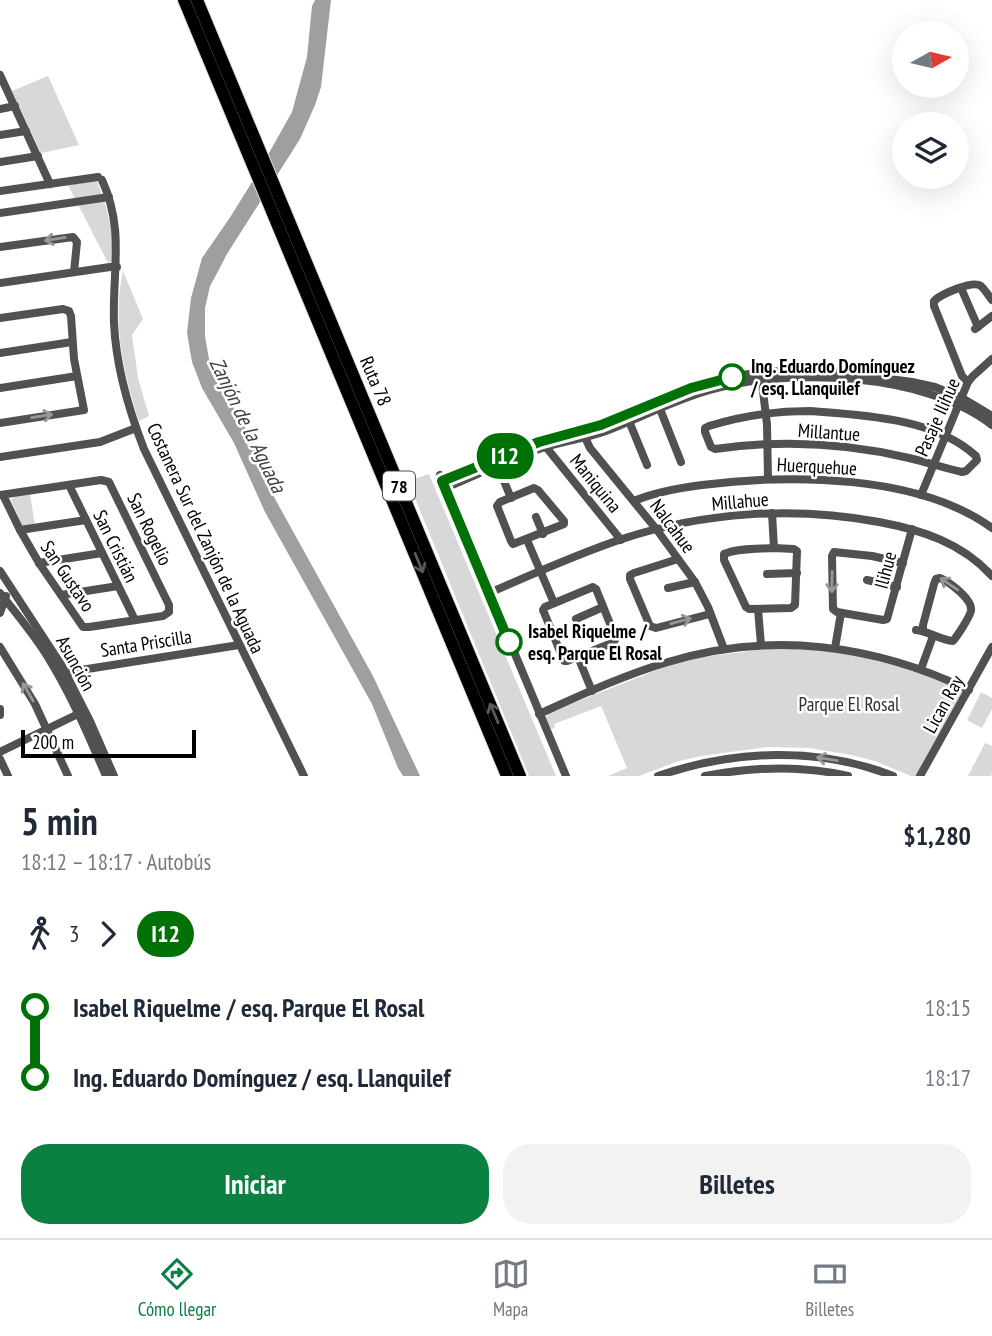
<!DOCTYPE html>
<html lang="es">
<meta charset="utf-8">
<style>
:root{--surface:#fff;--page:#f2f2f3;--text:#1f2937;--muted:#747a83;--line:#e0e1e3;--accent:#0b8043}
body{margin:0;font-family:"PT Sans Narrow",sans-serif;background:var(--page);color:var(--text);height:100vh;display:flex;flex-direction:column;font-size:26px;white-space:nowrap}
*{box-sizing:border-box;margin:0}
p{font-size:23px;color:var(--muted)}
.icon{flex:none;width:38px;height:38px;fill:none;stroke:currentColor;stroke-width:2;stroke-linecap:round;stroke-linejoin:round}
.map{position:relative;height:776px;overflow:hidden}
.drawer{display:flex;flex-direction:column;background:var(--surface);flex:1}
.drawer>*{flex:none}
.badge{padding:0 14px;border-radius:23px;font-size:24px;line-height:46px}
.needle{width:46px;rotate:82deg}
.fabs{position:absolute;left:892px;top:21px;display:grid;gap:14px}
.fabs a{display:grid;place-items:center;width:77px;height:77px;border-radius:50%;background:var(--surface);box-shadow:0 7px 28px #0002;font-size:35px}
.scale{position:absolute;left:21px;bottom:18px;width:175px;box-sizing:border-box;padding-left:7px;border:4px solid #000;border-top:0;font-size:19px;line-height:24px;white-space:nowrap;color:#000;-webkit-text-stroke:5px #fff;paint-order:stroke}
.map>.badge{position:absolute;translate:-50% -50%;box-shadow:0 0 0 4px #fff}
.legs{display:flex;align-items:center;gap:10px;height:77px;padding:0 21px;font-size:23px}
.legs p{margin-inline-start:auto}
.summary{display:flex;align-items:center;justify-content:space-between;height:119px;padding:0 21px}
h1{font-size:38px;font-weight:600;line-height:52px}
.action{display:flex;gap:14px;margin-top:auto;padding:14px 21px}
.action a{flex:1;height:80px;border-radius:28px;background:var(--accent);color:#fff;font-size:28px;font-weight:600;line-height:80px;text-align:center}
.action a+a{background:var(--page);color:var(--text)}
ul{padding:0 21px;list-style:none}
li{display:flex;align-items:center;gap:24px;height:70px;font-size:26px}
li i{display:grid;place-items:center;width:10px;height:100%;margin:0 9px;background:currentColor}
li i::after{content:'';width:18px;height:18px;margin:-9px;border:5px solid;border-radius:50%;background:var(--surface)}
li p{margin-inline-start:auto}
li:first-child i{background:linear-gradient(#0000 50%,currentColor 0)}
li:last-child i{background:linear-gradient(currentColor 50%,#0000 0)}
.menu{display:flex;justify-content:space-around;align-items:center;height:98px;border-top:2px solid var(--line);background:var(--surface);font-size:19px;color:var(--muted)}
.menu a{display:grid;justify-items:center;gap:4px}
.menu .current{color:var(--accent)}
.map>svg:first-child{display:block}
.green{fill:#d8d8d8}
.water{fill:#9f9f9f}
.lines{fill:none;stroke-linecap:round;stroke-linejoin:round}
.highway-casing{stroke:#dbdbdb;stroke-width:14}
.minor{stroke:#515151;stroke-width:8}
.highway{stroke:#000;stroke-width:12}
.oneway{stroke:#979797}
.oneway2{stroke:#595959}
.line-1-casing{stroke:#fff;stroke-width:16}
.line-1{stroke:#007106;stroke-width:10}
.stop-1-dot{fill:#fff;stroke:#007106;stroke-width:3.5}
.labels{text-anchor:middle;dominant-baseline:central;stroke-width:5;stroke-linejoin:round;paint-order:stroke}
.shield{fill:#fff;stroke:#4c4c4c;stroke-width:2}
.shield-label{font-size:18px;font-weight:bold;fill:#000}
.stop-label{font-size:19px;font-weight:bold;fill:#000;stroke:#fff;text-anchor:start}
.street-label{font-size:19px;fill:#000;stroke:#fff}
.park-label{font-size:19px;fill:#2f2f2f;stroke:#fff}
.water-label{font-size:21px;font-style:italic;fill:#404040;stroke:#fff}
</style>
<div class="map">
<svg width="992" height="776" viewBox="0 0 992 776">
<rect width="100%" height="100%" fill="#fff"/>
<!-- green -->
<g class="green">
<polygon points="48,76 79,145 41,153 12,91"/>
<path d="M97 181C107 207 115 234 112 262L108 263 68 185Z"/>
<path d="M123 271 143 319 132 335 138 378 149 416 139 421C123 372 112 321 123 271Z"/>
<polygon points="429,474 556,776 529,776 408,481"/>
<polygon points="30,494 35,525 23,527 11,500 14,497"/>
<path d="M773 648C826 649 877 656 927 674 940 679 953 687 965 693L917 776H911L875 761 851 755 809 748 768 747 701 756 679 761 639 776H608L627 768 601 706 554 724 555 728 551 729 545 718 551 712 672 664 702 657Z"/>
<polygon points="981,692 992,698 992,709 982,728 967,720"/>
<polygon points="985,743 992,746 992,773 991,776 968,776"/>
</g>
<!-- water -->
<polygon class="water" points="315,0 331,0 321,87 315,105 300,139 227,254 215,277 210,286 205,308 205,336 210,365 215,377 244,425 274,497 373,676 420,776 403,776 398,768 372,704 265,512 234,443 202,388 192,362 187,333 191,298 202,258 231,216 260,169 292,112 307,57 312,6"/>
<g class="lines">
<!-- highway casing -->
<g class="highway-casing">
<g id="highway">
<polyline points="184,0 507,776"/>
<polyline points="197,0 520,776"/>
</g>
</g>
<!-- minor -->
<g class="minor">
<polyline points="0,75 50,184"/>
<polyline points="0,109 15,106"/>
<polyline points="0,135 26,131"/>
<polyline points="0,162 38,156"/>
<path d="M102 180C125 230 112 272 114 323 116 367 128 408 144 449L304 776"/>
<polyline points="0,191 98,177"/>
<polyline points="0,213 109,197"/>
<polyline points="0,247 73,237 77,242 74,272"/>
<polyline points="0,283 110,267 117,267"/>
<polyline points="961,288 978,327"/>
<polyline points="0,318 63,309 69,311 71,316 74,359 84,410 0,423"/>
<polyline points="975,329 992,316"/>
<polyline points="0,353 72,342"/>
<polyline points="761,375 767,424 768,479"/>
<path d="M968 382 962 376 934 306V301C941 294 973 280 981 286 985 290 989 296 992 300"/>
<polyline points="0,388 77,376"/>
<polyline points="660,409 681,462"/>
<path d="M810 411C864 415 935 418 976 456L977 460 966 471 962 472C944 468 927 462 909 458 847 443 779 440 715 449L711 447 705 432V428L709 426C741 416 776 411 810 411Z"/>
<polyline points="629,421 647,465"/>
<polyline points="583,433 590,448 657,530 695,582 708,607 724,649"/>
<polyline points="546,447 621,540"/>
<polyline points="0,457 100,442 136,428"/>
<polyline points="496,462 511,498"/>
<polyline points="440,475 566,776"/>
<polyline points="442,481 539,442 599,426 698,386 740,375 768,372 793,370 839,372 912,382 935,387 962,398 992,416"/>
<polyline points="69,485 135,620"/>
<path d="M445 488C476 475 507 460 539 449 561 441 584 439 606 431 640 418 674 400 710 390 788 367 926 373 992 425"/>
<polygon points="534,488 538,490 564,521 564,524 513,544 511,541 497,506 500,502"/>
<polyline points="0,495 101,480 109,482 169,605 169,612 163,616 89,627 83,627 39,563 20,530 3,495"/>
<polyline points="921,495 968,382 973,376 992,359"/>
<path d="M634 501C655 492 679 488 702 485 790 474 918 474 992 528"/>
<polyline points="772,513 774,548"/>
<polyline points="536,517 543,534"/>
<polyline points="20,530 86,520"/>
<polyline points="527,540 554,603"/>
<path d="M774 548 794 549 797 551 795 605 791 608 749 609 746 607 724 560V554C737 548 758 549 774 548Z"/>
<polyline points="678,559 634,573 630,575 630,579 650,626 656,628 710,614"/>
<polyline points="39,563 102,553"/>
<polyline points="903,563 872,556 834,552 832,556 833,609 837,612 883,620 887,619 912,529"/>
<polyline points="0,571 62,666 90,721 114,776"/>
<polyline points="767,574 797,573"/>
<polyline points="867,580 897,587"/>
<polygon points="593,587 596,589 615,636 615,640 612,643 567,661 564,661 543,610 545,607"/>
<polyline points="668,588 695,582"/>
<path d="M0 593C16 613 32 632 46 654 70 692 88 734 106 776"/>
<path d="M489 593C533 574 577 554 622 539 704 512 794 506 879 522 922 530 962 543 992 576"/>
<polyline points="61,595 118,586"/>
<polyline points="758,609 761,645"/>
<polyline points="0,613 6,596"/>
<polyline points="576,619 603,607"/>
<path d="M916 630C928 631 940 640 953 641 958 635 969 618 971 611 973 599 949 582 940 578L936 579 934 584 923 625V630"/>
<polyline points="0,647 35,704 68,776"/>
<polyline points="835,648 841,613"/>
<polyline points="578,657 592,691"/>
<polyline points="921,669 933,636"/>
<polyline points="62,673 239,645"/>
<polyline points="0,709 0,715"/>
<path d="M539 714C581 695 624 675 668 662 770 631 874 644 969 690"/>
<polyline points="0,752 78,714"/>
<polyline points="0,759 8,776"/>
<path d="M658 776C733 750 818 746 893 776"/>
<path d="M705 776C752 767 802 765 848 776"/>
<polyline points="920,776 992,647"/>
</g>
<!-- highway -->
<use href="#highway" class="highway"/>
</g>
<!-- one-way arrows -->
<defs><path id="oneway-shaft" d="M-6 0H5M1.5-3L5.5 0L1.5 3" fill="none" stroke-width="1.6" stroke-linecap="round" stroke-linejoin="round" transform="scale(1.75)"/></defs>
<g class="oneway">
<use href="#oneway-shaft" transform="translate(55 239) rotate(171)"/>
<use href="#oneway-shaft" transform="translate(42 416) rotate(-9)"/>
<use href="#oneway-shaft" transform="translate(832 582) rotate(91)"/>
<use href="#oneway-shaft" transform="translate(949 584) rotate(-146)"/>
<use href="#oneway-shaft" transform="translate(681 621) rotate(-15)"/>
<use href="#oneway-shaft" transform="translate(28 692) rotate(-120)"/>
<use href="#oneway-shaft" transform="translate(827 759) rotate(-171)"/>
</g>
<g class="oneway2">
<use href="#oneway-shaft" transform="translate(419 563) rotate(68)"/>
<use href="#oneway-shaft" transform="translate(494 713) rotate(-113)"/>
</g>
<g class="lines">
<!-- line-1 casing -->
<g class="line-1-casing">
<polyline id="line-1" points="509,642 442,481 539,442 601,425 691,388 732,377"/>
</g>
<!-- line-1 -->
<use href="#line-1" class="line-1"/>
</g>
<!-- markers -->
<g class="stop-1-dot">
<circle cx="732" cy="377" r="12"/>
<circle cx="509" cy="642" r="12"/>
</g>
<g class="labels">
<!-- shield labels -->
<rect class="shield" x="383" y="471.5" width="32" height="29" rx="5"/>
<g class="shield-label">
<text x="399" y="486">78</text>
</g>
<!-- stop labels -->
<g class="stop-label">
<text x="751" y="366">Ing. Eduardo Domínguez<tspan x="751" dy="22">/ esq. Llanquilef</tspan></text>
<text x="528" y="631">Isabel Riquelme /<tspan x="528" dy="22">esq. Parque El Rosal</tspan></text>
</g>
<!-- street labels -->
<g class="street-label">
<text transform="translate(376 381) rotate(67)">Ruta 78</text>
<text transform="translate(937 417) rotate(-66)">Pasaje Ilihue</text>
<text transform="translate(829 432) rotate(4)">Millantue</text>
<text transform="translate(817 466) rotate(3)">Huerquehue</text>
<text transform="translate(596 483) rotate(51)">Maniquina</text>
<text transform="translate(740 501) rotate(-5)">Millahue</text>
<text transform="translate(673 526) rotate(53)">Nalcahue</text>
<text transform="translate(150 529) rotate(64)">San Rogelio</text>
<text transform="translate(206 538) rotate(65)">Costanera Sur del Zanjón de la Aguada</text>
<text transform="translate(116 546) rotate(64)">San Cristián</text>
<text transform="translate(885 570) rotate(-75)">Ilihue</text>
<text transform="translate(68 576) rotate(56)">San Gustavo</text>
<text transform="translate(146 643) rotate(-9)">Santa Priscilla</text>
<text transform="translate(76 663) rotate(61)">Asunción</text>
<text transform="translate(943 704) rotate(-61)">Lican Ray</text>
</g>
<!-- park labels -->
<g class="park-label">
<text x="849" y="704">Parque El Rosal</text>
</g>
<!-- water labels -->
<g class="water-label">
<text transform="translate(248 425) rotate(64)">Zanjón de la Aguada</text>
</g>
</g>
</svg>
<div class="fabs">
<a><svg class="needle" viewBox="-14 -14 28 28"><path d="M0-13l5 13h-10z" fill="#e53935"/><path d="M0 13l5-13h-10z" fill="#747a83"/></svg></a>
<a><svg class="icon" aria-label="layers" viewBox="0 0 24 24"><path d="M12 4l9 5-9 5-9-5zM3 14l9 5 9-5"/></svg></a>
</div>
<div class="scale">200 m</div>
<b class="badge" style="left:505px;top:456px;background:#007106;color:#fff">I12</b>
</div>
<section class="drawer">
<div class="summary"><div><h1>5 min</h1><p>18:12 – 18:17 · Autobús</p></div><b>$1,280</b></div>
<div class="legs"><svg class="icon" aria-label="walk" viewBox="0 0 24 24"><circle cx="13" cy="4" r="2"/><path d="M13 8l-2 6 4 7M11 14l-3 7M7 12l3-4h3l4 4"/></svg>3<svg class="icon" aria-label="forward" viewBox="0 0 24 24"><path d="M9 5l7 7-7 7"/></svg><b class="badge" style="background:#007106;color:#fff">I12</b></div>
<ul>
<li><i style="color:#007106"></i><b>Isabel Riquelme / esq. Parque El Rosal</b><p>18:15</p></li>
<li><i style="color:#007106"></i><b>Ing. Eduardo Domínguez / esq. Llanquilef</b><p>18:17</p></li>
</ul>
<div class="action"><a>Iniciar</a><a>Billetes</a></div>
</section>
<nav class="menu">
<a class="current"><svg class="icon" aria-label="directions" viewBox="0 0 24 24"><path d="M12 3l9 9-9 9-9-9zM9 14v-3h6M13 9l2 2-2 2"/></svg>Cómo llegar</a>
<a><svg class="icon" aria-label="map" viewBox="0 0 24 24"><path d="M3 6l6-2 6 2 6-2v14l-6 2-6-2-6 2zM9 4v14M15 6v14"/></svg>Mapa</a>
<a><svg class="icon" aria-label="tickets" viewBox="0 0 24 24"><path d="M3 7h18v10H3zM15 7v10"/></svg>Billetes</a>
</nav>
